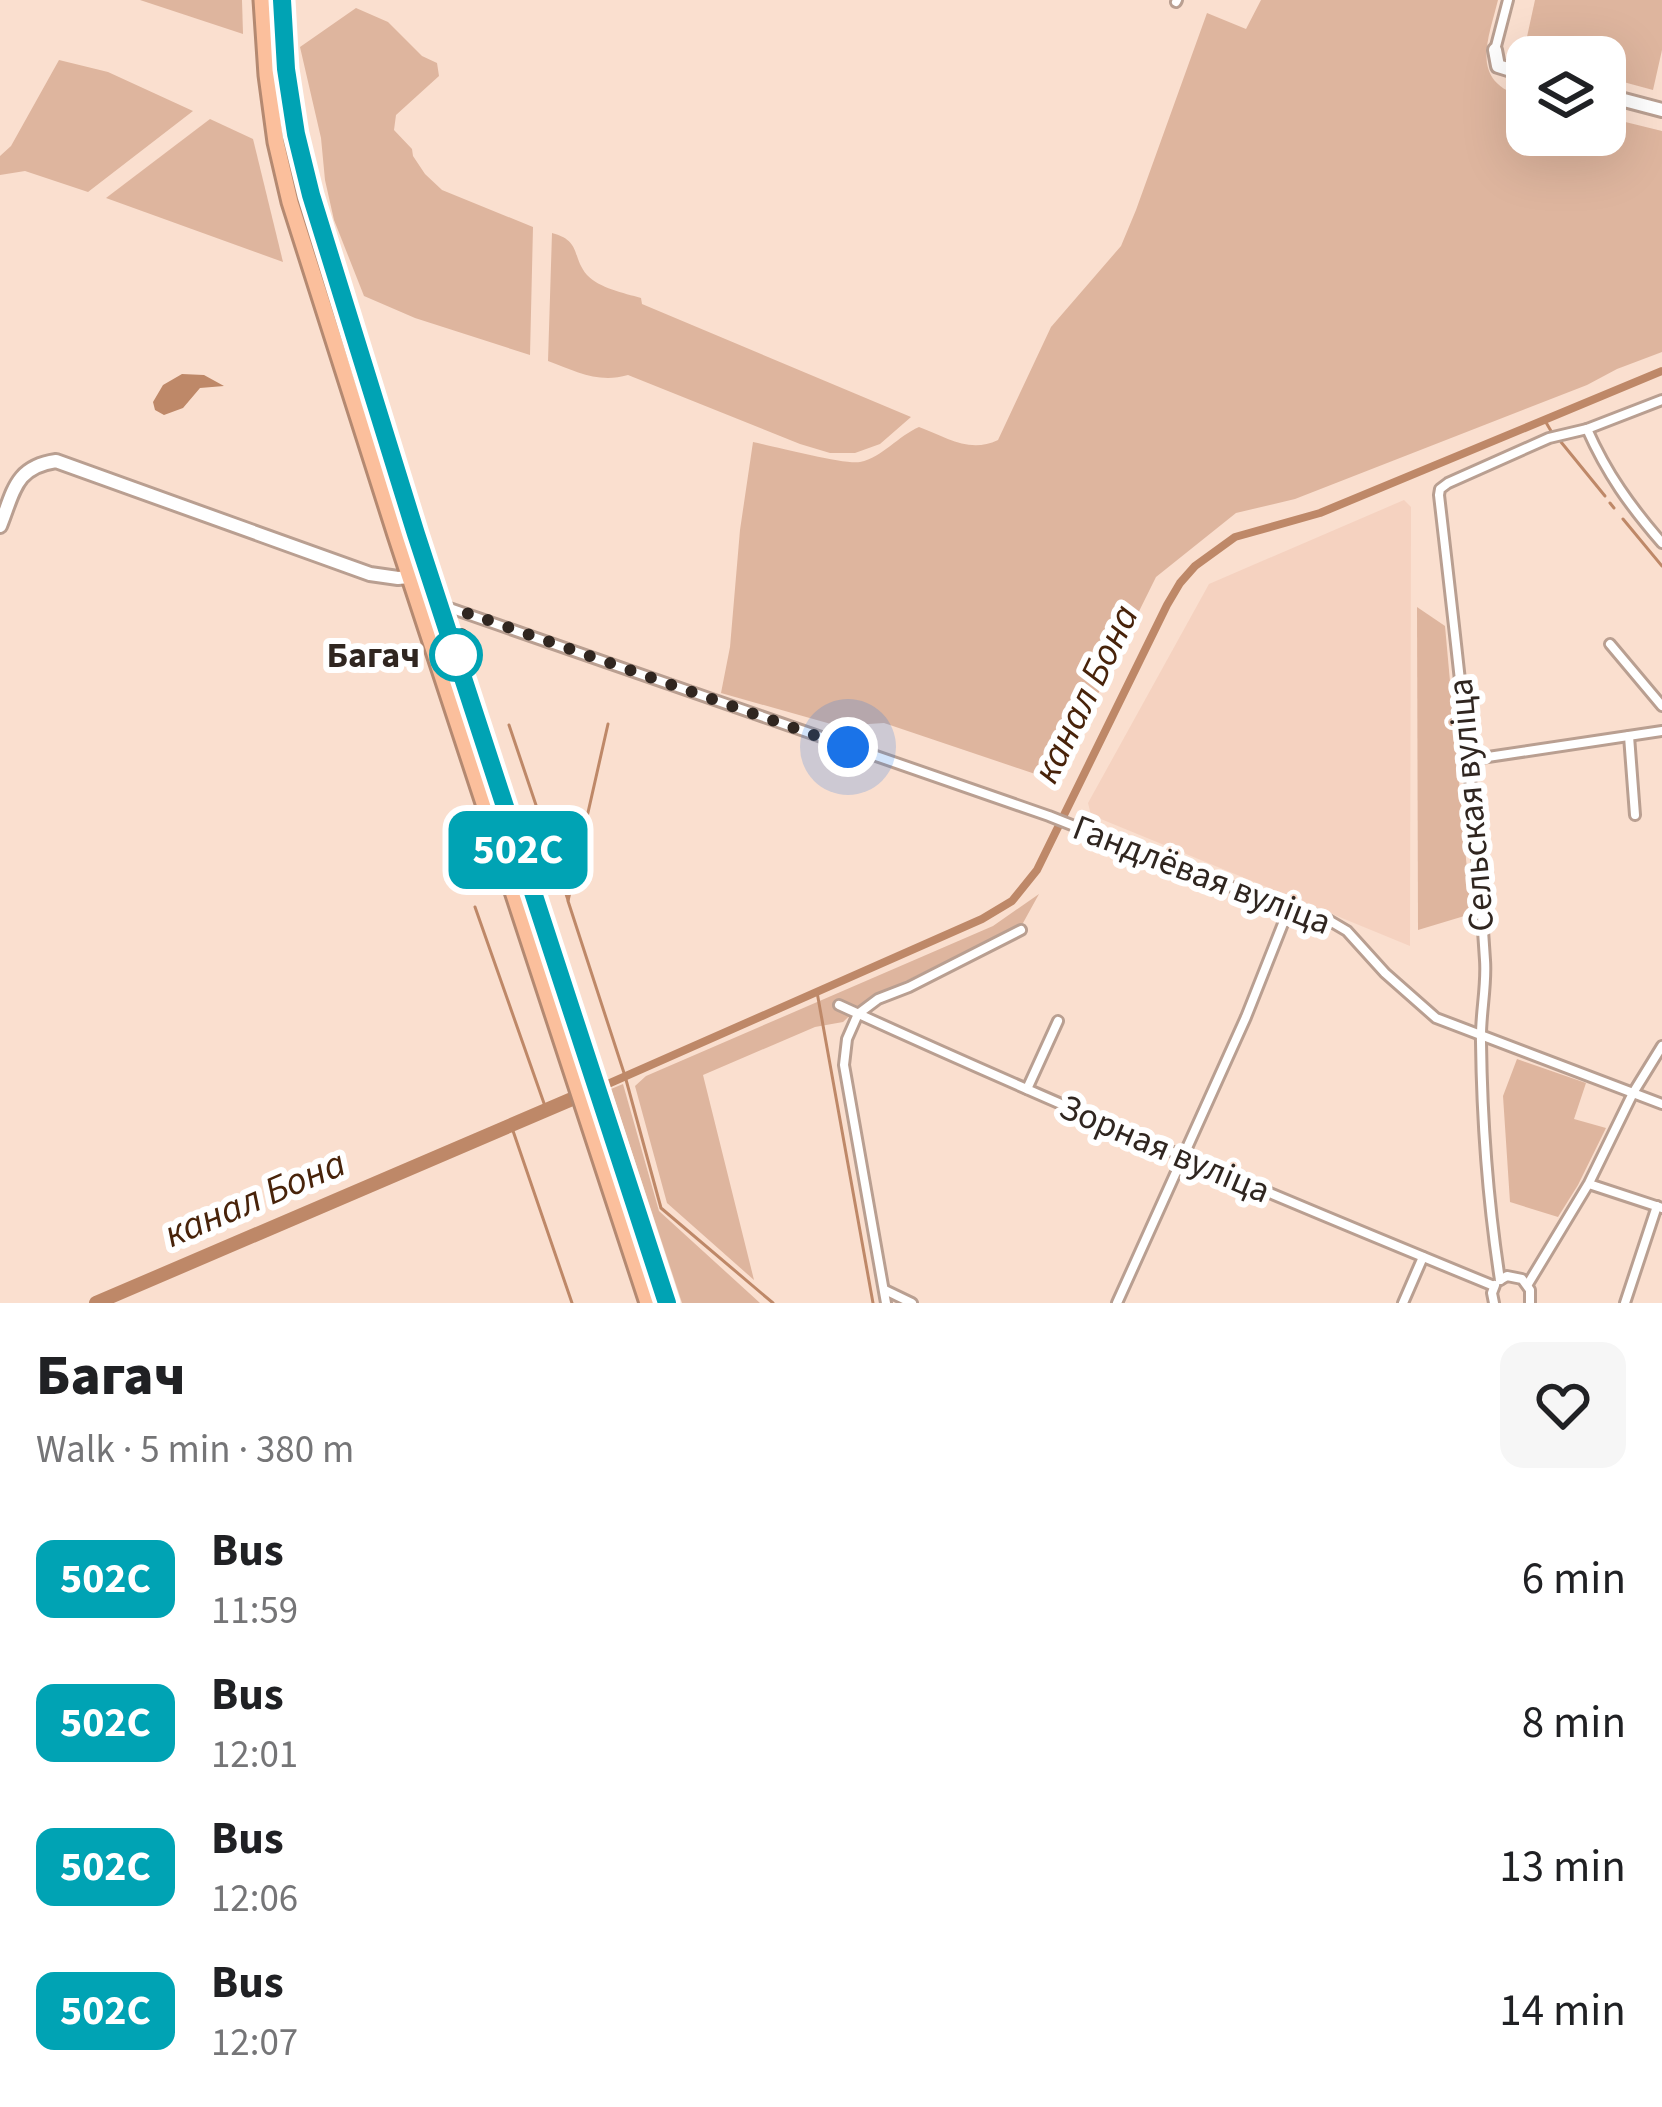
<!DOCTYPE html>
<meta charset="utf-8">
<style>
:root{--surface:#fff;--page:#f6f6f6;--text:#202124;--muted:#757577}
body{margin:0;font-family:"Source Sans 3",sans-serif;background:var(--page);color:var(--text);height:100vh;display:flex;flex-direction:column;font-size:45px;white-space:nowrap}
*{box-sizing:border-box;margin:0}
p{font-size:39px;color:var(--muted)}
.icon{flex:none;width:66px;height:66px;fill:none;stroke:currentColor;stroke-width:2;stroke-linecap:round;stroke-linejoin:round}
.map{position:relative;height:1303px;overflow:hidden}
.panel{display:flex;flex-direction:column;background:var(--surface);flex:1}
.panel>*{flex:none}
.badge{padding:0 24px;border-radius:18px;font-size:42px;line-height:78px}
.buttons{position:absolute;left:1506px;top:36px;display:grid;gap:24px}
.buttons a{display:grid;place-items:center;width:120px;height:120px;border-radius:24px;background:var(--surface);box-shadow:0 12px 48px #0002;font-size:60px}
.you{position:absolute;width:60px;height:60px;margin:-30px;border:9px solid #fff;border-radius:50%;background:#1a73e8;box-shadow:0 0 0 18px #1a73e833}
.map>.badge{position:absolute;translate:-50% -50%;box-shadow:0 0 0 6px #fff}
.round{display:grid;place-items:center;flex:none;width:126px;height:126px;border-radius:24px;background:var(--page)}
.headline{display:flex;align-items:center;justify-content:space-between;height:204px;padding:0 36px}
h1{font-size:57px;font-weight:800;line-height:90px}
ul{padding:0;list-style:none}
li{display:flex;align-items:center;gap:36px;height:144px;padding:0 36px}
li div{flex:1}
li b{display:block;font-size:45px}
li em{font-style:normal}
li .badge{min-width:132px;font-weight:700;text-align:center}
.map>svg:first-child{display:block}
.built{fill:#f5d2c0}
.green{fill:#deb59e}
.water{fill:#be8868}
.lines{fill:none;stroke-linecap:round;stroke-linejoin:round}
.stream{stroke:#be8868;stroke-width:3}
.canal{stroke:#be8868;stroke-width:8}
.river{stroke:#be8868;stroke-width:14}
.street-casing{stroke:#b99f91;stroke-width:14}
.secondary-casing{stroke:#b99f91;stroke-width:18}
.highway-casing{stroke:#b48971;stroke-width:21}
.street{stroke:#fff;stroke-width:8}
.secondary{stroke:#fff;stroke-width:12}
.highway{stroke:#fbbf9c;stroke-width:15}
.line-casing{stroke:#fff;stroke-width:27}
.line{stroke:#00a3b4;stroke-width:18}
.walk{stroke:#302620;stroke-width:12;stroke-dasharray:0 21.6}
.stop-dot{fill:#fff;stroke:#00a3b4;stroke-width:6}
.labels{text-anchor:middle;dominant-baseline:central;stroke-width:12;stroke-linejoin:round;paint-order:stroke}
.stop-label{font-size:36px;font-weight:bold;fill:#302620;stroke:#fff;text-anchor:end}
.street-label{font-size:36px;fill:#302620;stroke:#fff}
.water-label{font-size:39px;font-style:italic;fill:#48230a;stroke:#fff}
</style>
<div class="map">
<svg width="1662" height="1303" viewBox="0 0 1662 1303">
<rect width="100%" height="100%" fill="#fadfcf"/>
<!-- built -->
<polygon class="built" points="1404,500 1411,507 1410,946 1091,815 1088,803 1209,584"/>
<!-- green -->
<g class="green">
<polygon points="140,0 242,0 243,34"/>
<path d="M1261 0H1498C1487 44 1469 83 1527 98V135H1605V117L1662 131V352L1617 369 1587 385 1295 499 1236 513 1156 577 1099 692 1050 779 884 723 838 726 721 693 730 647 740 530 753 442C773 446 845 465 860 462 883 457 898 436 919 427 947 437 969 454 998 440L1051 327 1121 246 1136 210 1207 13 1246 29Z"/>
<polygon points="1535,0 1662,0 1662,50 1653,90 1605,77 1605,57 1523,55"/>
<polygon points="356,8 388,22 422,56 437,63 439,76 396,115 394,130 412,149 413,156 425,174 442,190 533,227 530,355 415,318 364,296 334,220 325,180 321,138 300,47"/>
<polygon points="59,60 108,72 193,111 88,192 25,171 0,175 0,156 11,146"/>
<polygon points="210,119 253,139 283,262 106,198"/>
<path d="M552 233C582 241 571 256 587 275 599 288 624 293 641 298L642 304 911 417 880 444 855 453H830L800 444 628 375C598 384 576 371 548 361Z"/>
<polygon points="1417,607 1445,626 1471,914 1418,930"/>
<polygon points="1039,894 1023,923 864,1002 843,1022 815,1027 703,1075 754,1280 667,1203 635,1086 646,1076 993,926"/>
<polygon points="1517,1059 1586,1083 1574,1119 1606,1128 1578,1185 1558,1217 1510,1202 1503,1096"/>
<polygon points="623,1084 659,1211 760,1303 682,1303 611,1089"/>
</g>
<!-- water -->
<polygon class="water" points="182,374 204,375 224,386 200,388 183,408 164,415 155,410 153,402 163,385"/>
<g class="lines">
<!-- stream -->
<g class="stream">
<polyline points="1544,419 1551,431"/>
<polyline points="1561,442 1605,496"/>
<polyline points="1610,503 1614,508"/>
<polyline points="1623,519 1662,566"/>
<polyline points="608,724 568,901 625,1076 661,1208 773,1303"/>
<polyline points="509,725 568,900"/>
<polyline points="475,907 546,1109"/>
<polyline points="817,992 873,1303"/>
<polyline points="511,1125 572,1303"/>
</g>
<!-- canal -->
<polyline class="canal" points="601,1087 982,919 1012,901 1037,870 1167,605 1180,583 1195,566 1235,537 1320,513 1662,371"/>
<!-- river -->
<polyline class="river" points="96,1303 572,1099"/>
<!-- street casing -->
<g class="street-casing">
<g id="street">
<polyline points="1176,2 1177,0"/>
<polyline points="1495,50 1508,0"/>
<path d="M1587 429C1607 474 1630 506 1662 543"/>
<polyline points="441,605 1049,816 1208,879 1325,918 1347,931 1385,973 1436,1018 1662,1104"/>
<polyline points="1610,644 1662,706"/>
<polyline points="1629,736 1635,815"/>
<polyline points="1468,760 1662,731"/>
<path d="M839 1005C1055 1104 1274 1196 1494 1286"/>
<polyline points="858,1014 847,1039 844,1065 886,1303"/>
<polyline points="858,1014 878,999 909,987 1021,930"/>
<polyline points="1027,1089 1058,1021"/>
<polyline points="1589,1184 1662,1208"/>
<path d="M1500 1280C1488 1202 1482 1121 1481 1042 1480 1015 1487 987 1485 960 1475 805 1457 650 1439 495L1440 489 1448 483 1549 438 1587 429 1662 400"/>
<polyline points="1500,1280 1507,1276 1522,1279 1530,1290 1530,1303"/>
<polyline points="1528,1284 1589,1183 1633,1093 1662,1046"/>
<polyline points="885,1290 912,1303"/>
<polyline points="1117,1303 1246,1017 1290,906"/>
<polyline points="1403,1303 1423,1257"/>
<polyline points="1494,1303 1492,1293 1495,1285"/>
<polyline points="1625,1303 1657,1206"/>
</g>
</g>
<!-- secondary casing -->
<g class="secondary-casing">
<g id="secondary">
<polyline points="1495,50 1498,66 1527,75"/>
<polyline points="1605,95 1662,110"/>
<path d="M0 526C14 491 15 467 56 461L370 574 398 578 409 577"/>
</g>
</g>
<!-- highway casing -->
<g class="highway-casing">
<g id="highway">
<polyline points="262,0 267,75 276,142 290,202 396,535 648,1303"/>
<polyline points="282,0 286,69 296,134 311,195 416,534 667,1303"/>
</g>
</g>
<!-- street -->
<use href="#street" class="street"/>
<!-- secondary -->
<use href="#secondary" class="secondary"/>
<!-- highway -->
<use href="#highway" class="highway"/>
</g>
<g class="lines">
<!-- line casing -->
<g class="line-casing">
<polyline id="line" points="282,0 286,69 296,134 311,195 416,534 667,1303"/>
</g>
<!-- line -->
<use href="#line" class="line"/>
<!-- walk -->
<polyline class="walk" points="456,655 468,613 848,747"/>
</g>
<!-- markers -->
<circle class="stop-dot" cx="456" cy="655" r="24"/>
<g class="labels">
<!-- stop labels -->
<g class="stop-label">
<text x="420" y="655">Багач</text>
</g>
<!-- street labels -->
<g class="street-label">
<text transform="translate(1471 805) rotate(-95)">Сельская вуліца</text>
<text transform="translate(1202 875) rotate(21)">Гандлёвая вуліца</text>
<text transform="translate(1165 1149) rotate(23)">Зорная вуліца</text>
</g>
<!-- water labels -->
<g class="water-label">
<text transform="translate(1086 694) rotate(-64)">канал Бона</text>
<text transform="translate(255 1199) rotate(-23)">канал Бона</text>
</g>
</g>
</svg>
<div class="buttons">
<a><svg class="icon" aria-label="layers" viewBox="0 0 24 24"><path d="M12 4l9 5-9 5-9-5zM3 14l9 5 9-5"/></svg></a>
</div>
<div class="you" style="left:848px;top:747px"></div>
<b class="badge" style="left:518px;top:850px;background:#00a3b4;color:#fff">502С</b>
</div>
<section class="panel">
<div class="headline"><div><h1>Багач</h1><p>Walk · 5 min · 380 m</p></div><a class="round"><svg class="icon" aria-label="heart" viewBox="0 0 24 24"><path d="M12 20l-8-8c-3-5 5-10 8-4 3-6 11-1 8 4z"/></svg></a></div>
<ul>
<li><span class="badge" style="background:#00a3b4;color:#fff">502С</span><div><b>Bus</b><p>11:59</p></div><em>6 min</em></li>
<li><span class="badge" style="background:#00a3b4;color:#fff">502С</span><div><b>Bus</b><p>12:01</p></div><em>8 min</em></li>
<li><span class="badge" style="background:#00a3b4;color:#fff">502С</span><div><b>Bus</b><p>12:06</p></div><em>13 min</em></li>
<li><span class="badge" style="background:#00a3b4;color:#fff">502С</span><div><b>Bus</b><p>12:07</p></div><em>14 min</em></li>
</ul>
</section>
